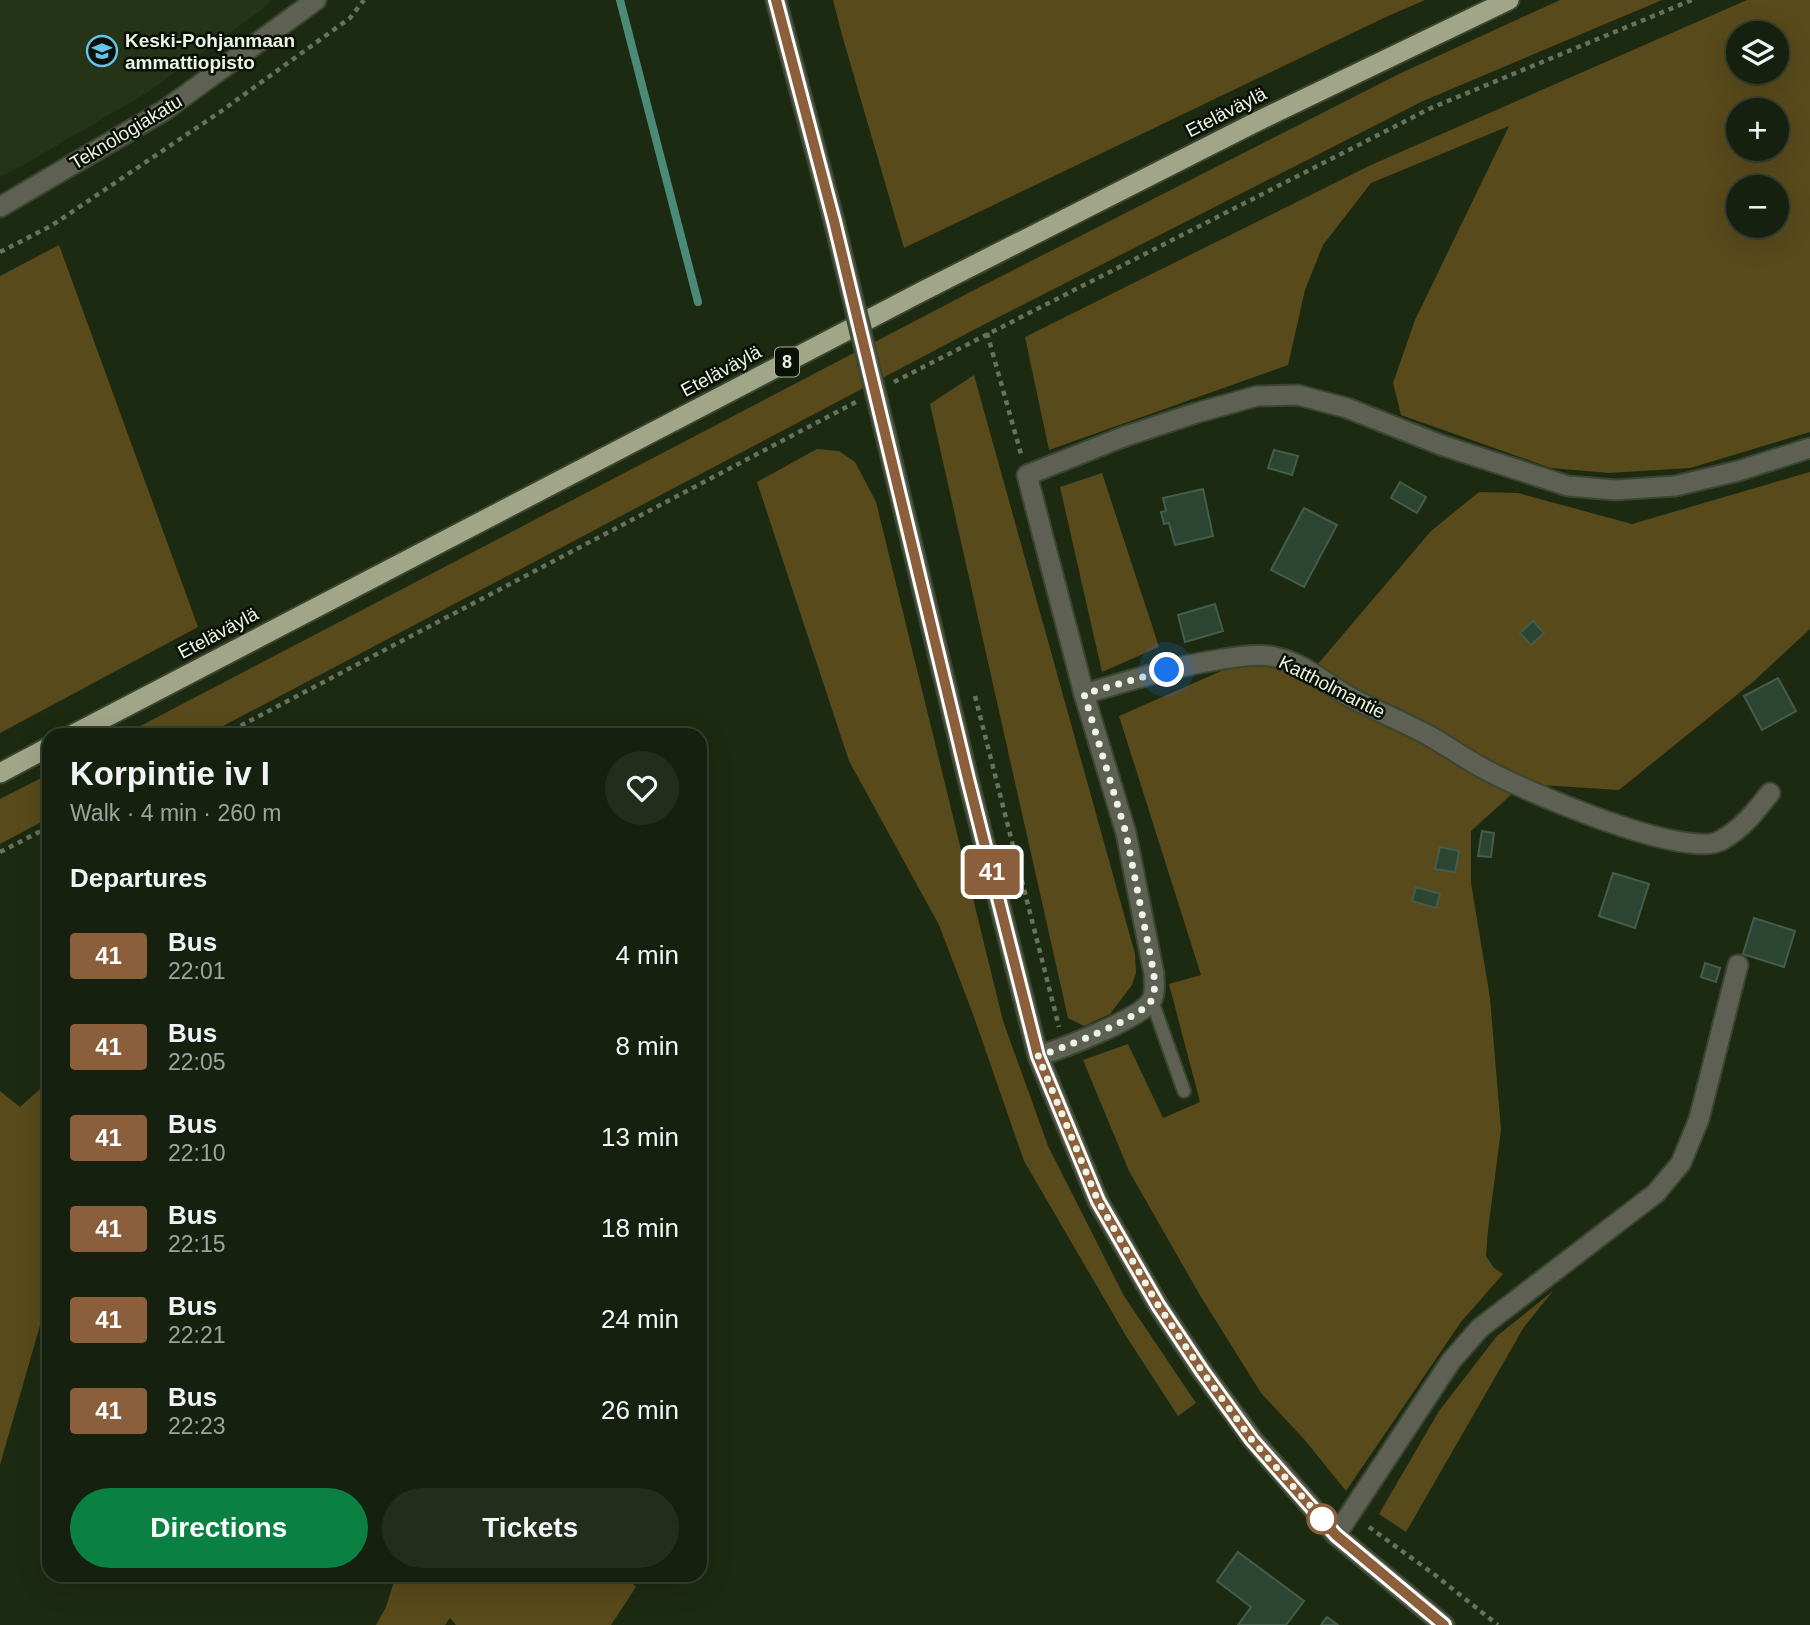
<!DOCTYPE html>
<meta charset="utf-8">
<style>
:root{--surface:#16200e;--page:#232d1c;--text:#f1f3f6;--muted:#9ea39e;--line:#353e2e;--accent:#0b8043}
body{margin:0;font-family:Arial,sans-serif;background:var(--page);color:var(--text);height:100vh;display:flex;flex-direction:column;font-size:26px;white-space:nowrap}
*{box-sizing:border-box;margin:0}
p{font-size:23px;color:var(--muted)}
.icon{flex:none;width:38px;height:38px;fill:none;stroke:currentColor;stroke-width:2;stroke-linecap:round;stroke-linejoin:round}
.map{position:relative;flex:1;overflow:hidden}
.details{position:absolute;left:42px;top:728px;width:665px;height:854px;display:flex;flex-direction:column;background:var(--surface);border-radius:21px;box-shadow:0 7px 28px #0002,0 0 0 2px var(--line)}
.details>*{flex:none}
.badge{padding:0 14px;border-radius:5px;font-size:24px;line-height:46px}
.tools{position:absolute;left:1726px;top:21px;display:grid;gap:14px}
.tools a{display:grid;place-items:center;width:63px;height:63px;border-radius:50%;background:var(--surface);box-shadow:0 7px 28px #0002,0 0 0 2px var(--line);font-size:35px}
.you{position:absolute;width:35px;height:35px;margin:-18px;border:5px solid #fff;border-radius:50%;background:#1a73e8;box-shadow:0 0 0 10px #1a73e833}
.map>.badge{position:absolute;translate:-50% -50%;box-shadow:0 0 0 4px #fff}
h2{padding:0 28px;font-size:26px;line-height:63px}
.round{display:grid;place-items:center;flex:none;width:74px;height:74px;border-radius:37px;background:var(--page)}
.overview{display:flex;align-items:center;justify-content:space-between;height:119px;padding:0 28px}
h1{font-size:33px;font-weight:700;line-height:52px}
.primary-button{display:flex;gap:14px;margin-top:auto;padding:14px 28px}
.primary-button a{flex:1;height:80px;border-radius:42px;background:var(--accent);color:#fff;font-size:28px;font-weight:700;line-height:80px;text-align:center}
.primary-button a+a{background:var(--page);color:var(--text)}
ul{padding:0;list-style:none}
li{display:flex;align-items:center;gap:21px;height:91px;padding:0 28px}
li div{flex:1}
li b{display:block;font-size:26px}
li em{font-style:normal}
li .badge{min-width:77px;font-weight:700;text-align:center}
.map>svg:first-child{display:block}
.built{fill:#253416}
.green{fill:#584a1b;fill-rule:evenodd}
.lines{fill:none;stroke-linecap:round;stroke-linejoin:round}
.stream{stroke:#4b8a77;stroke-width:8}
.building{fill:#2c4532;stroke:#445d4a;stroke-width:2}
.service-casing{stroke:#3a4630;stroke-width:16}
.minor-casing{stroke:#3a4630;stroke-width:23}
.tertiary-casing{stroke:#3a4630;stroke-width:23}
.trunk-casing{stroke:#3a4630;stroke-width:23}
.path{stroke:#66725d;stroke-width:4.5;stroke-dasharray:5 5;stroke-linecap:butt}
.service{stroke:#5e6053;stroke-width:12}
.minor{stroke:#5e6053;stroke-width:19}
.tertiary{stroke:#5e6053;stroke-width:19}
.trunk{stroke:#a2a688;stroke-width:19}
.tertiary-bridge-casing{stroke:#3a4630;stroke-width:23;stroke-linecap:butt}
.tertiary-bridge{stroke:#5e6053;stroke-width:19}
.line-casing{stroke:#fff;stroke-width:16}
.line{stroke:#8b5e3c;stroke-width:10}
.walk{stroke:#ebf4e5;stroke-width:7;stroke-dasharray:0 12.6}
.stop-dot{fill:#fff;stroke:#8b5e3c;stroke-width:3.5}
.labels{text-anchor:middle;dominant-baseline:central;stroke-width:5;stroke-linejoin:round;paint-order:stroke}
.shield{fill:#0b1007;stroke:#a8b0a2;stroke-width:2}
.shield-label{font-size:18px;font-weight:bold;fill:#ebf4e5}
.poi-label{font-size:19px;font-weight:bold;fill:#ebf4e5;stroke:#0b1007;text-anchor:start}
.street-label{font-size:19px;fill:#ebf4e5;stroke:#0b1007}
</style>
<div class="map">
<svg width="1810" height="1625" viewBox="0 0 1810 1625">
<rect width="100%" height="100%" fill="#1d2a12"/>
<!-- built -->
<polygon class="built" points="0,0 272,0 260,11 148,92 22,166 0,177"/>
<!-- green -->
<g class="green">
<polygon points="833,0 1425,0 1388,16 904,248 842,35"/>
<polygon points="1560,0 1662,0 1423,101 983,325 206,735 123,735 978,288 1401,73"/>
<path d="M1747 0H1810V432L1690 468 1609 473 1551 468 1401 415 1393 383 1415 320 1509 126 1371 183 1323 245 1305 290 1288 365 1049 450 1025 337 1371 165ZM1738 33H1776V72H1738ZM1738 110H1776V149H1738ZM1738 187H1776V226H1738Z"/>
<polygon points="59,245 198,627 0,733 0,276"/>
<polygon points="974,375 1135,954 1136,973 1132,985 1110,1014 1084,1026 1068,1018 930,404"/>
<polygon points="817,449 839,451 855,462 876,502 1003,1021 1048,1146 1124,1296 1196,1403 1178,1416 1126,1336 1024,1161 974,1017 939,925 849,761 757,482"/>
<polygon points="1810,472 1810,629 1754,681 1619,790 1523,784 1471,831 1471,883 1490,998 1501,1130 1488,1230 1486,1256 1494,1268 1503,1274 1461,1322 1346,1491 1304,1439 1261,1393 1201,1297 1129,1171 1083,1060 1128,1044 1163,1118 1200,1102 1169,984 1201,975 1119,716 1235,665 1317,665 1431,531 1479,492 1518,493 1632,524"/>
<polygon points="1102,473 1159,647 1102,672 1060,487"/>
<polygon points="49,774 49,818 0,844 0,799"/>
<polygon points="49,1081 49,1294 0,1465 0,1091 20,1107"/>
<polygon points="1553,1291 1524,1327 1406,1532 1379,1514 1439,1411 1497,1336"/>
<polygon points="396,1575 623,1575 636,1587 611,1625 456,1625 450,1618 445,1625 376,1625 386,1607"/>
</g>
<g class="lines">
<!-- stream -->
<polyline class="stream" points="620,0 698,302"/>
</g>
<!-- building -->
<g class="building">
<polygon points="1274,450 1298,456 1292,475 1268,468"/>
<polygon points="1400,482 1426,497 1417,513 1391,498"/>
<polygon points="1203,489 1213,536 1175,545 1169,523 1164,524 1161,512 1166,511 1163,498"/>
<polygon points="1304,508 1337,525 1304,587 1271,570"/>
<polygon points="1215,604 1223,631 1185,642 1178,615"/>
<polygon points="1533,621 1544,633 1531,645 1520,633"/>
<polygon points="1778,678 1796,711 1762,730 1744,696"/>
<polygon points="1482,831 1494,833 1491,857 1478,856"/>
<polygon points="1440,847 1459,851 1455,872 1435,869"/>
<polygon points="1613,873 1649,884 1635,928 1599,916"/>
<polygon points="1416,887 1440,894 1436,908 1412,901"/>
<polygon points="1754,918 1795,931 1784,967 1743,954"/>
<polygon points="1705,963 1720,968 1716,982 1701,977"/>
<polygon points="1238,1552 1304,1601 1286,1625 1238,1625 1251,1607 1217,1581"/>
<polygon points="1327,1617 1338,1625 1321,1625"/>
</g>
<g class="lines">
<!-- service casing -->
<g class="service-casing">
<polyline id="service" points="1152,1001 1184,1091"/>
</g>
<!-- minor casing -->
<g class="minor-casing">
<g id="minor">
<polyline points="0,207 165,110 316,0"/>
<path d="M1084 694C1128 681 1172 667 1217 660 1236 657 1257 653 1275 657 1302 662 1326 684 1350 697 1375 710 1401 721 1426 734 1448 746 1468 761 1490 772 1528 792 1683 859 1720 841 1741 830 1756 811 1770 793"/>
<path d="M1038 1056C1061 1049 1140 1019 1151 1001 1156 994 1154 982 1154 974L1126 833 1084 694 1027 475 1123 437 1196 413 1257 396 1298 395 1347 408 1441 445 1568 486 1615 490 1675 486 1738 471 1810 448"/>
<polyline points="1336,1535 1451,1361 1480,1328 1656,1193 1681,1163 1699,1119 1738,965"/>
</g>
</g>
<!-- tertiary casing -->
<g class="tertiary-casing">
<g id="tertiary">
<polyline points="776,0 834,221"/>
<polyline points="886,436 968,779 1038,1056 1098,1201 1158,1305 1202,1371 1253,1440 1336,1535 1444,1625"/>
</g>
</g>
<!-- trunk casing -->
<g class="trunk-casing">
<g id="trunk">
<polyline points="72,735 921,292 1254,123 1509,0"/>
<polyline points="0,773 49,747"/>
</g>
</g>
<!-- path -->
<g class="path">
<polyline points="0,252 51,226 220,112 350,18 364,0"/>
<polyline points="987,333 1021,454"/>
<polyline points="894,382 1431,108 1692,0"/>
<polyline points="975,696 1059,1027"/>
<polyline points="223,735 856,402"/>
<polyline points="0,852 49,827"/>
<polyline points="1369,1527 1435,1575 1498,1625"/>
</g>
<!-- service -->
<use href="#service" class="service"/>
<!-- minor -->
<use href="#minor" class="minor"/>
<!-- tertiary -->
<use href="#tertiary" class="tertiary"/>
<!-- trunk -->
<use href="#trunk" class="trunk"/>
<!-- tertiary-bridge casing -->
<g class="tertiary-bridge-casing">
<polyline id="tertiary-bridge" points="834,221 886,436"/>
</g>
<!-- tertiary-bridge -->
<use href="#tertiary-bridge" class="tertiary-bridge"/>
</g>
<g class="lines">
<!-- line casing -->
<g class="line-casing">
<polyline id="line" points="776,0 834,221 968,779 1038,1056 1098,1201 1158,1305 1202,1371 1252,1440 1336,1535 1444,1625"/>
</g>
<!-- line -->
<use href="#line" class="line"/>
<!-- walk -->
<path class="walk" d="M1167 670 1084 694 1126 833 1154 974C1154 982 1156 994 1151 1001 1139 1019 1061 1049 1038 1056L1098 1201 1158 1305 1202 1371 1252 1440 1322 1519"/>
</g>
<!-- icons -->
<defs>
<g id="school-ring" transform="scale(1.575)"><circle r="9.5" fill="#0b1007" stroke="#65c5ef" stroke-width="1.5"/><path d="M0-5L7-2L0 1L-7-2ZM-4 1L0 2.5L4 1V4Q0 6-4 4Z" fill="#65c5ef"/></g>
</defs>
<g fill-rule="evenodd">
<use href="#school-ring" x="102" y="51"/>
</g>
<!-- markers -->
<circle class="stop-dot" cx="1322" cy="1519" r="14"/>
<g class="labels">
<!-- shield labels -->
<rect class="shield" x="775" y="347.5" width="24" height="29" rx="5"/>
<g class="shield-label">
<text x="787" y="362">8</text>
</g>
<!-- poi labels -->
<g class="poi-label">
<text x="125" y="40">Keski-Pohjanmaan<tspan x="125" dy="22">ammattiopisto</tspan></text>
</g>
<!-- street labels -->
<g class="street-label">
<text transform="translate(1226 112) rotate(-27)">Eteläväylä</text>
<text transform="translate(126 132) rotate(-31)">Teknologiakatu</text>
<text transform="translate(721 371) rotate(-28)">Eteläväylä</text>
<text transform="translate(218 633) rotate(-28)">Eteläväylä</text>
<text transform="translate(1332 687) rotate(27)">Kattholmantie</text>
</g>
</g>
</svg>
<div class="tools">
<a><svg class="icon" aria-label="layers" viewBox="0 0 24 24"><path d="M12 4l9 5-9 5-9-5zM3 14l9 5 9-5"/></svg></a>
<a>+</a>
<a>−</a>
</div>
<div class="you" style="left:1167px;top:670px"></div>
<b class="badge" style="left:992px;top:872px;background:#8b5e3c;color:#fff">41</b>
<section class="details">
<div class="overview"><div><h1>Korpintie iv I</h1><p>Walk · 4 min · 260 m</p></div><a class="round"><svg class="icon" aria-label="heart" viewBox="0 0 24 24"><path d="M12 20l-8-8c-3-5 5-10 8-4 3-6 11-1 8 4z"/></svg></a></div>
<h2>Departures</h2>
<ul>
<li><span class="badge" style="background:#8b5e3c;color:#fff">41</span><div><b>Bus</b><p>22:01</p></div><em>4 min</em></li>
<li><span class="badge" style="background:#8b5e3c;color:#fff">41</span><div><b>Bus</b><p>22:05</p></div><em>8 min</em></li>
<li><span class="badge" style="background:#8b5e3c;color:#fff">41</span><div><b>Bus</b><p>22:10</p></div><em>13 min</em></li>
<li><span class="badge" style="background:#8b5e3c;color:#fff">41</span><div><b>Bus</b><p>22:15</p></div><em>18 min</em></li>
<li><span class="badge" style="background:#8b5e3c;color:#fff">41</span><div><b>Bus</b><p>22:21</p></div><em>24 min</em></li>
<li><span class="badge" style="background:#8b5e3c;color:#fff">41</span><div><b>Bus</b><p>22:23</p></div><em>26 min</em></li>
</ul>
<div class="primary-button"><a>Directions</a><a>Tickets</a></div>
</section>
</div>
